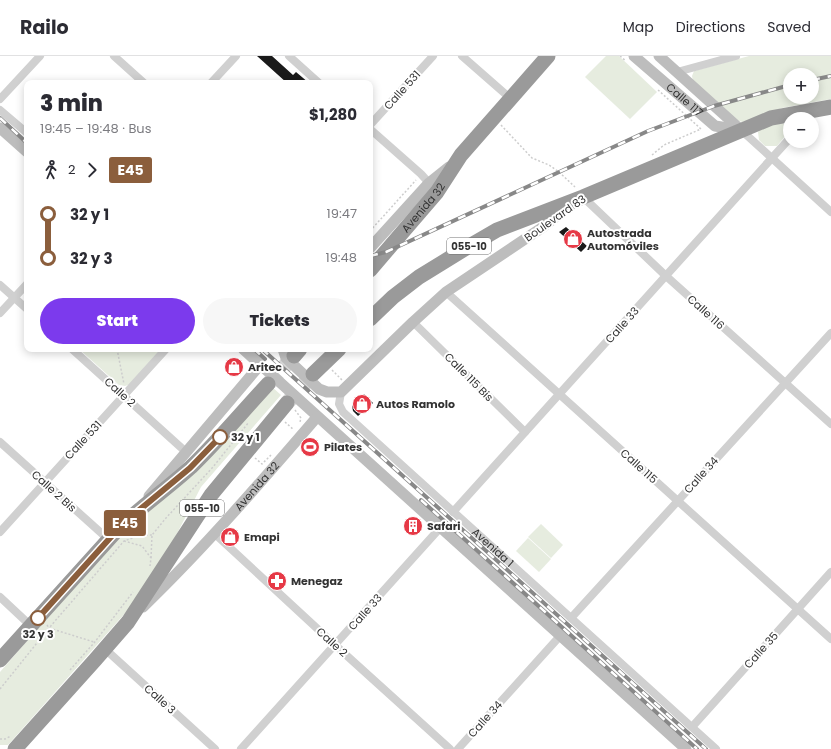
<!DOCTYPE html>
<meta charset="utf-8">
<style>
:root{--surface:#fff;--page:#f7f7f7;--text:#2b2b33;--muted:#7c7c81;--line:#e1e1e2;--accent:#7c3aed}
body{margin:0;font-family:Poppins,sans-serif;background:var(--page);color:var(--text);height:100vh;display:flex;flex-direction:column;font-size:15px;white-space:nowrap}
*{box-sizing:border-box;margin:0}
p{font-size:13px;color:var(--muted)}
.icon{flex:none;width:22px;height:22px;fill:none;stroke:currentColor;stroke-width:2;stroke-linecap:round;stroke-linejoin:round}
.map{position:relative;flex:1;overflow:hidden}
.drawer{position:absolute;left:24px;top:24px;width:349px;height:272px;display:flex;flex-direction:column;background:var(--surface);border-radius:8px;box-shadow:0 2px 10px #0003}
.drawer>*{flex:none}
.badge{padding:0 8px;border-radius:3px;font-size:14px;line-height:26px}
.buttons{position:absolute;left:783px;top:12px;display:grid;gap:8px}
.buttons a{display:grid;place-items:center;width:36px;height:36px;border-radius:50%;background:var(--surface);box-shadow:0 2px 10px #0003;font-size:20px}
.map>.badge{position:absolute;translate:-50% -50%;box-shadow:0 0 0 2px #fff}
.legs{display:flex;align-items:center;gap:6px;height:44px;padding:0 16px;font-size:13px}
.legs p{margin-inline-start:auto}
.summary{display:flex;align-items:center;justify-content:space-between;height:68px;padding:0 16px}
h1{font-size:22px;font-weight:800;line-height:30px}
.primary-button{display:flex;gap:8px;margin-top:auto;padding:8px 16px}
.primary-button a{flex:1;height:46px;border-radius:24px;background:var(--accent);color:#fff;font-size:16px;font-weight:800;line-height:46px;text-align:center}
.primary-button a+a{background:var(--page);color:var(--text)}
ul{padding:0 16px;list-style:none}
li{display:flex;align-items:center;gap:14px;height:44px;font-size:15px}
li i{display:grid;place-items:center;width:6px;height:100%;margin:0 5px;background:currentColor}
li i::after{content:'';width:10px;height:10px;margin:-5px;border:3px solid;border-radius:50%;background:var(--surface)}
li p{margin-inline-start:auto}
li:first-child i{background:linear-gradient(#0000 50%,currentColor 0)}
li:last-child i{background:linear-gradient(currentColor 50%,#0000 0)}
header{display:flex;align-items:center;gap:24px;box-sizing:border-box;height:56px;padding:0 20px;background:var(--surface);border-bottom:1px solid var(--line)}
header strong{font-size:19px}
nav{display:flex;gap:22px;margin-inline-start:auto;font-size:14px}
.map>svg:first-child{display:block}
.green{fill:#e6ecdf;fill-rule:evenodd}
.building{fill:#1a1a1a}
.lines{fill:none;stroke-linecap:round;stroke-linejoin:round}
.highway-tunnel{stroke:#d6d6d6;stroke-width:15;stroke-dasharray:15 8;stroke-linecap:butt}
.path{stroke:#cdcdcd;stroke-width:1.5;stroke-dasharray:2 2;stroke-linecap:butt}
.street{stroke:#d0d0d0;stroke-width:8}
.secondary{stroke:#bdbdbd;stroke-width:11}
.highway{stroke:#9a9a9a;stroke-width:15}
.rail-casing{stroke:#888;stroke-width:4}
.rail{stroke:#fff;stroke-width:2.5;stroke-dasharray:8;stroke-linecap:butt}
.line-1-casing{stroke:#fff;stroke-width:9}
.line-1{stroke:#8b5e3c;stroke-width:6}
.stop-1-dot{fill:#fff;stroke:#8b5e3c;stroke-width:2}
.labels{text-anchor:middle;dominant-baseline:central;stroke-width:4;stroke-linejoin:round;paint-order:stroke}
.shield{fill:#fff;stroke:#707070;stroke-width:1}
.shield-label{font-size:10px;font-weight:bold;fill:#333}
.street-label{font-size:11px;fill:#333;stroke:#fff}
.poi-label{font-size:11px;font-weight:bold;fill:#333;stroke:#fff;text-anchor:start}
.stop-label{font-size:11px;font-weight:bold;fill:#333;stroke:#fff;text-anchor:start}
</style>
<header>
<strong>Railo</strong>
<nav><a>Map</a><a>Directions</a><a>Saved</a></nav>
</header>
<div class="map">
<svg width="831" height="693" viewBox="0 0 831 693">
<rect width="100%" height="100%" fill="#fff"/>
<!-- green -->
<g class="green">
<polygon points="606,0 619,0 657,36 630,63 585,21"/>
<path d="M749 0H831V43L782 52 747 65 742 66 737 64 693 25 692 20 694 15ZM790 19H812V41H790Z"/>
<polygon points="777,65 787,69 786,79 777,90 765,90 759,84 758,76 768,66"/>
<polygon points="79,293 161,293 131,328 125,330 119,329"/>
<polygon points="271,330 281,339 201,431 151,528 8,689 0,689 0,616 126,471"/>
<polygon points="541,468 563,489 551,502 528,481"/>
<polygon points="528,482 551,503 539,516 516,495"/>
</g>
<!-- building -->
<g class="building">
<polygon points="257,0 272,0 293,19 296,16 309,27 287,27"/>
<polygon points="566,171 587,190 581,196 559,176"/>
<polygon points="364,338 373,347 358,360 353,355 352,350"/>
<polygon points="413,464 418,469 418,474 415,477 407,471"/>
</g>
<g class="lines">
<!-- highway-tunnel -->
<g class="highway-tunnel">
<polyline points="268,328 294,300"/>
<polyline points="287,347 313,318"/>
</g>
<!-- path -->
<g class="path">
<polyline points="620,0 626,5"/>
<polyline points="501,69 532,102 549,109 559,116 575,131"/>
<polyline points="652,99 664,89 701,73 657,33"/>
<polyline points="370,175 416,124"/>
<polyline points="117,293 124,328"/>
<polyline points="332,314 342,324"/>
<polyline points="295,354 301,362 300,366"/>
<polyline points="285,366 294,374"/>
<polyline points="255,402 262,408 271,399"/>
<polyline points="124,485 142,490 151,502 150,510"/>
<polyline points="151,502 152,479 166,462 213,411 249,366"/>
<polyline points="47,569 49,572 94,586"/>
<polyline points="70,614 94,587 133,536"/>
<polyline points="0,633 49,572 124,485 141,479 152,479"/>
<polyline points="0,683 5,683 11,680"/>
</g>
<!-- street -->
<g class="street">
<polyline points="114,0 144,27"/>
<polyline points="289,0 319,27"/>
<polyline points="462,0 510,42"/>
<polyline points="677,16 736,0"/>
<polyline points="211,27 236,0"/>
<polyline points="0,43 40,0"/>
<polyline points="0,54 27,77"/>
<polyline points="370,69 433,0"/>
<polyline points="370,73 421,118 429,127"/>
<polyline points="741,74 831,156"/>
<polyline points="583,141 666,220 831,368"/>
<polyline points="0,229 27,253"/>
<polyline points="446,236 831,583"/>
<polyline points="0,257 27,228"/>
<polyline points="413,266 525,376"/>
<polyline points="72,293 186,396"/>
<path id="s1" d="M341 336 339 348 343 356 716 693"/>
<polyline points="0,386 109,484"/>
<polyline points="453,456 790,82"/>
<polyline points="0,476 166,293"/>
<polyline points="215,478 335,589 450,693"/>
<polyline points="0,541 31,570"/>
<polyline points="571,562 831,277"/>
<polyline points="105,593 215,693"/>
<polyline points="692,671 831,516"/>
<polyline points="241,693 440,472"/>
<polyline points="458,693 560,580"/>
</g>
<!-- secondary -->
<g class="secondary">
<path id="s2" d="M634 0 715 70 741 74"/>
<polyline points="659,0 741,74"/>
<polyline points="0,72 27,96"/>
<polyline points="370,192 429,127 449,111"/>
<polyline points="243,293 686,693"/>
<polyline points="283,293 286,302 319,333 327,336 341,336 413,266 446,236 543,171 571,149"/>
<polyline points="149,440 260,309"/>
<path id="s3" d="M143 551C205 491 261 426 317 361"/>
</g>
<!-- highway -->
<g class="highway">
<path id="s4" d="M370 214 437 136 461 99 548 0"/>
<polyline points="370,263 393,241 419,221 466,192 497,174 583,141 771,62 831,51"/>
<polyline points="294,300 300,293"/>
<polyline points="313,318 339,293"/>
<path d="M0 604 119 472C142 450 168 432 191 411 218 385 242 356 268 328"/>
<polyline points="15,693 95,604 128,566 211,439 287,347"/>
</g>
<!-- rail casing -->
<g class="rail-casing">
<g id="rail">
<polyline points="812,24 831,20"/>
<polyline points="0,62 27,87"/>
<polyline points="370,200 386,196 648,75 714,50 790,29"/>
<polyline points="254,293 265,303"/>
<polyline points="262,293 706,693"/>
<polyline points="421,444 697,693"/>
</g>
</g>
<!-- rail -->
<use href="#rail" class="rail"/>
</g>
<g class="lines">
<!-- line-1 casing -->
<g class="line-1-casing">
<polyline id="line-1" points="38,562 119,472 132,460 190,412 220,381"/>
</g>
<!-- line-1 -->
<use href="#line-1" class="line-1"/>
</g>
<!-- icons -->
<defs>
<g id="shop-disc" transform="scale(1)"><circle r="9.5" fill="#e63946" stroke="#fff"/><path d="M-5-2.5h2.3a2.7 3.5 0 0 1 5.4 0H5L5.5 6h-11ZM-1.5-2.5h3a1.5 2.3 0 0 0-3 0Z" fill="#fff"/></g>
<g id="stadium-disc" transform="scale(1)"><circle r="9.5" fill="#e63946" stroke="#fff"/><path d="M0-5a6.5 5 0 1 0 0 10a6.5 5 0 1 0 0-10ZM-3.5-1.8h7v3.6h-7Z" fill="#fff"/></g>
<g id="building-disc" transform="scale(1)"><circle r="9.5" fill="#e63946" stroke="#fff"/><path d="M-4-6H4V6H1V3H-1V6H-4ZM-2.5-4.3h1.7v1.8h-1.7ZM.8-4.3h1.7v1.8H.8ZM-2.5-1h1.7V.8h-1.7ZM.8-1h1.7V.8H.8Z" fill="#fff"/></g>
<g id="pharmacy-disc" transform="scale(1)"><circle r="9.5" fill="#e63946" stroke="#fff"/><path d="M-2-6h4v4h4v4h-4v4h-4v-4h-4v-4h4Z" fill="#fff"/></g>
</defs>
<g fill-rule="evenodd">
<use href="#shop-disc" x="573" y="183"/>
<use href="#shop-disc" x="234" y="311"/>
<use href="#shop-disc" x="362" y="348"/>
<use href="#stadium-disc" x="310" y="391"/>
<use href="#building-disc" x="413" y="470"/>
<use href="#shop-disc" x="230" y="481"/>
<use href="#pharmacy-disc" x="277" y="525"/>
</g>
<!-- markers -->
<g class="stop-1-dot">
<circle cx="220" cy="381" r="7"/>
<circle cx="38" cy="562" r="7"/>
</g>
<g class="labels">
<!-- shield labels -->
<g class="shield">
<rect x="447" y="182" width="44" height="16" rx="3"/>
<rect x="180" y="444" width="44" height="16" rx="3"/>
</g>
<g class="shield-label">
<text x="469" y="190">055-10</text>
<text x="202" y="452">055-10</text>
</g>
<!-- street labels -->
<g class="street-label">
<text transform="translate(402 34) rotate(-48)">Calle 531</text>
<text stroke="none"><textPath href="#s2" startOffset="67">Calle 117</textPath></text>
<text stroke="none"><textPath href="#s4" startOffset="82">Avenida 32</textPath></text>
<text transform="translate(555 162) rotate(-35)">Boulevard 83</text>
<text transform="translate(706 256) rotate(42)">Calle 116</text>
<text transform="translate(622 269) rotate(-48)">Calle 33</text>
<text transform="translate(469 321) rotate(45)">Calle 115 Bis</text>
<text transform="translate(120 336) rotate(42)">Calle 2</text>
<text transform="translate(83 384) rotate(-47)">Calle 531</text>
<text transform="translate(639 410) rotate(42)">Calle 115</text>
<text transform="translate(701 419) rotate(-48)">Calle 34</text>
<text stroke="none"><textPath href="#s3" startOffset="166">Avenida 32</textPath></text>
<text transform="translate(54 435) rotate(42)">Calle 2 Bis</text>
<text stroke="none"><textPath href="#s1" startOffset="223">Avenida 1</textPath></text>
<text transform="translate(365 556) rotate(-48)">Calle 33</text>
<text transform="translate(332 586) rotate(42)">Calle 2</text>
<text transform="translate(761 594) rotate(-48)">Calle 35</text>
<text transform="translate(160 643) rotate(42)">Calle 3</text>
<text transform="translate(485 663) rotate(-48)">Calle 34</text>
</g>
<!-- poi labels -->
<g class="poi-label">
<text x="587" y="177">Autostrada<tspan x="587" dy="13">Automóviles</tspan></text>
<text x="248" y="311">Aritec</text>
<text x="376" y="348">Autos Ramolo</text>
<text x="324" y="391">Pilates</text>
<text x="427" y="470">Safari</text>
<text x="244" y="481">Emapi</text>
<text x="291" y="525">Menegaz</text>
</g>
<!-- stop labels -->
<g class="stop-label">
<text x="231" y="381">32 y 1</text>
<text x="38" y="578" text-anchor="middle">32 y 3</text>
</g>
</g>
</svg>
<div class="buttons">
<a>+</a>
<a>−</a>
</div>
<b class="badge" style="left:125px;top:467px;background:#8b5e3c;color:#fff">E45</b>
<section class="drawer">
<div class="summary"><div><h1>3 min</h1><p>19:45 – 19:48 · Bus</p></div><b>$1,280</b></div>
<div class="legs"><svg class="icon" aria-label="walk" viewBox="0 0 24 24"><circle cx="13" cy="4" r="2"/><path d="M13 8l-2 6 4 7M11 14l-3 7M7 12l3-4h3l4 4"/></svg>2<svg class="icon" aria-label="forward" viewBox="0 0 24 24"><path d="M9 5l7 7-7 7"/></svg><b class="badge" style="background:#8b5e3c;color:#fff">E45</b></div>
<ul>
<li><i style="color:#8b5e3c"></i><b>32 y 1</b><p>19:47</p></li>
<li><i style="color:#8b5e3c"></i><b>32 y 3</b><p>19:48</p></li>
</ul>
<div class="primary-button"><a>Start</a><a>Tickets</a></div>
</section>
</div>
